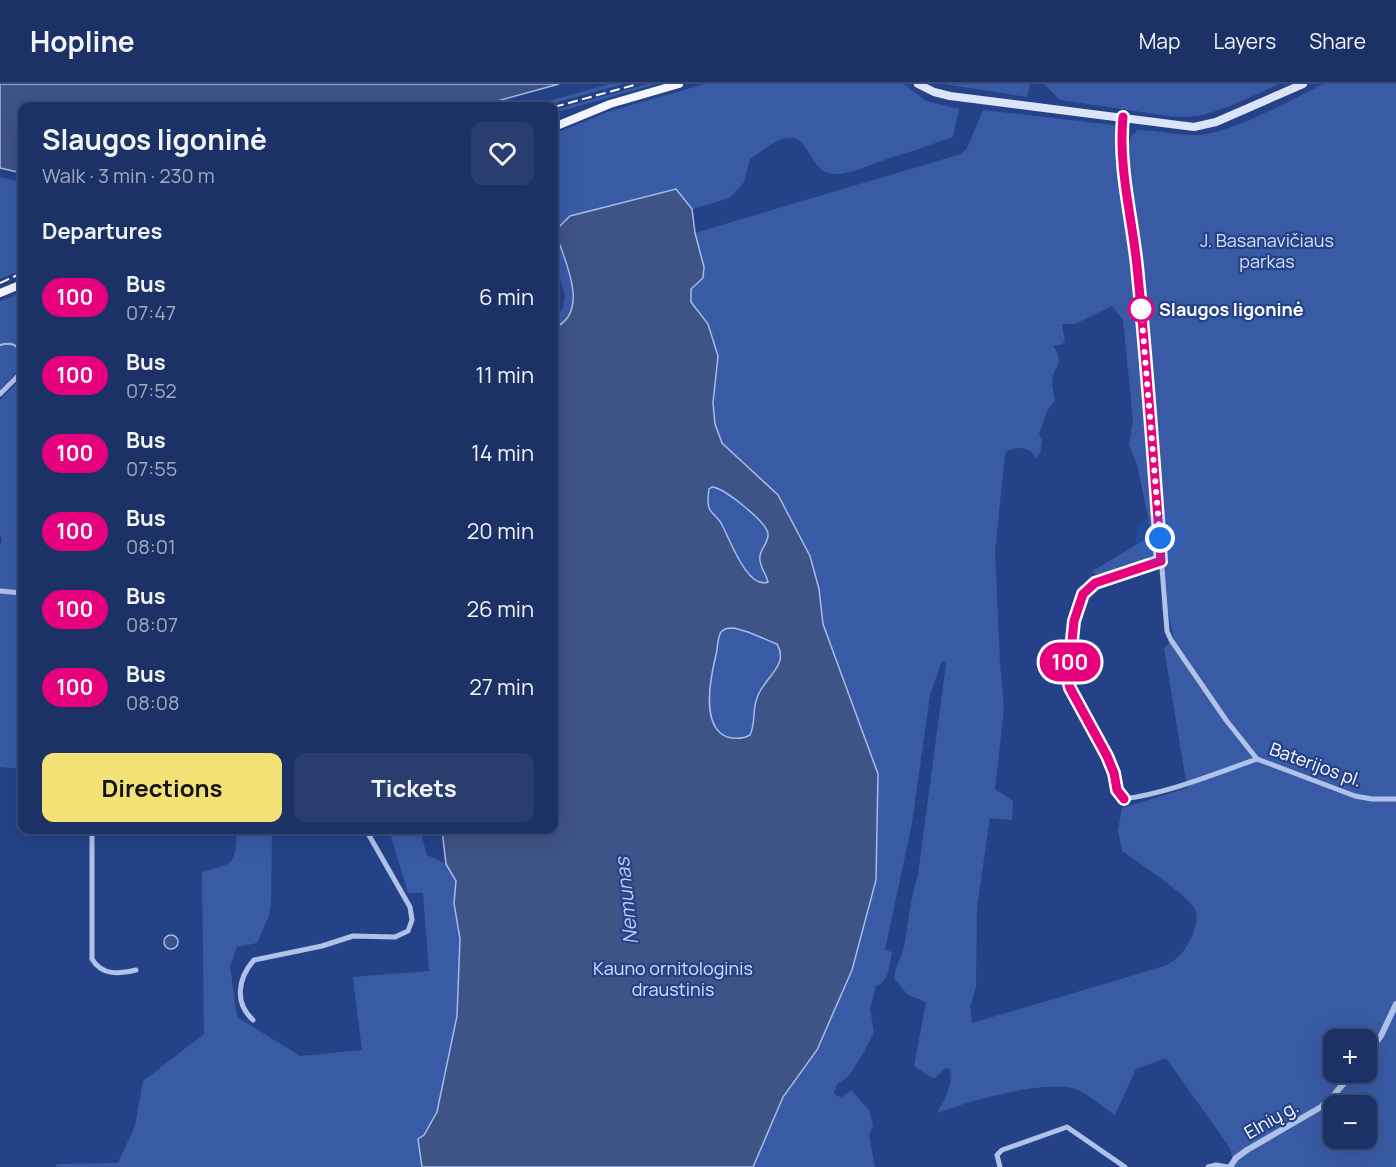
<!DOCTYPE html>
<meta charset="utf-8">
<style>
:root{--surface:#1c3266;--page:#293e6f;--text:#f1f3f6;--muted:#a0aabf;--line:#3a4d7a;--accent:#f3e175}
body{margin:0;font-family:Manrope,sans-serif;background:var(--page);color:var(--text);height:100vh;display:flex;flex-direction:column;font-size:22px;white-space:nowrap}
*{box-sizing:border-box;margin:0}
p{font-size:20px;color:var(--muted)}
.icon{flex:none;width:33px;height:33px;fill:none;stroke:currentColor;stroke-width:2;stroke-linecap:round;stroke-linejoin:round}
.map{position:relative;flex:1;overflow:hidden}
.sheet{position:absolute;left:18px;top:18px;width:540px;height:732px;display:flex;flex-direction:column;background:var(--surface);border-radius:12px;box-shadow:0 6px 24px #0002,0 0 0 2px var(--line)}
.sheet>*{flex:none}
.badge{padding:0 12px;border-radius:20px;font-size:21px;line-height:39px}
.tools{position:absolute;left:1323px;top:945px;display:grid;gap:12px}
.tools a{display:grid;place-items:center;width:54px;height:54px;border-radius:12px;background:var(--surface);box-shadow:0 6px 24px #0002,0 0 0 2px var(--line);font-size:30px}
.you{position:absolute;width:30px;height:30px;margin:-15px;border:4px solid #fff;border-radius:50%;background:#1a73e8;box-shadow:0 0 0 9px #1a73e833}
.map>.badge{position:absolute;translate:-50% -50%;box-shadow:0 0 0 3px #fff}
h2{padding:0 24px;font-size:22px;line-height:54px}
.round{display:grid;place-items:center;flex:none;width:63px;height:63px;border-radius:12px;background:var(--page)}
.summary{display:flex;align-items:center;justify-content:space-between;height:102px;padding:0 24px}
h1{font-size:28px;font-weight:700;line-height:45px}
.action{display:flex;gap:12px;margin-top:auto;padding:12px 24px}
.action a{flex:1;height:69px;border-radius:12px;background:var(--accent);color:#111;font-size:24px;font-weight:700;line-height:69px;text-align:center}
.action a+a{background:var(--page);color:var(--text)}
ul{padding:0;list-style:none}
li{display:flex;align-items:center;gap:18px;height:78px;padding:0 24px}
li div{flex:1}
li b{display:block;font-size:22px}
li em{font-style:normal}
li .badge{min-width:66px;font-weight:700;text-align:center}
header{display:flex;align-items:center;gap:36px;box-sizing:border-box;height:84px;padding:0 30px;background:var(--surface);border-bottom:2px solid var(--line)}
header strong{font-size:28px}
nav{display:flex;gap:33px;margin-inline-start:auto;font-size:21px}
.map>svg:first-child{display:block}
.green{fill:#395ba5;fill-rule:evenodd}
.water{fill:#3e5386;stroke:#a5bbea;stroke-width:1.5;fill-rule:evenodd}
.lines{fill:none;stroke-linecap:round;stroke-linejoin:round}
.stream{stroke:#a5bbea;stroke-width:2}
.minor{stroke:#b1c2e9;stroke-width:5}
.tertiary{stroke:#b1c2e9;stroke-width:6}
.secondary{stroke:#dce4f8;stroke-width:8}
.primary{stroke:#f4f7fe;stroke-width:8}
.rail{stroke:#fff;stroke-width:2;stroke-dasharray:10 4.5;stroke-linecap:butt}
.line-casing{stroke:#fff;stroke-width:14}
.line{stroke:#e6007e;stroke-width:9}
.walk{stroke:#fff;stroke-width:6;stroke-dasharray:0 10.8}
.stop-dot{fill:#fff;stroke:#e6007e;stroke-width:3}
.labels{text-anchor:middle;dominant-baseline:central;stroke-width:4.5;stroke-linejoin:round;paint-order:stroke}
.park-label{font-size:18px;fill:#d5e0f7;stroke:#254288}
.stop-label{font-size:18px;font-weight:bold;fill:#fff;stroke:#254288;text-anchor:start}
.street-label{font-size:18px;fill:#fff;stroke:#254288}
.water-label{font-size:20px;font-style:italic;fill:#bdcdf0;stroke:#254288}
</style>
<header>
<strong>Hopline</strong>
<nav><a>Map</a><a>Layers</a><a>Share</a></nav>
</header>
<div class="map">
<svg width="1396" height="1083" viewBox="0 0 1396 1083">
<rect width="100%" height="100%" fill="#254288"/>
<!-- green -->
<g class="green">
<polygon points="610,0 623,0 544,22 530,22"/>
<polygon points="648,0 656,0 554,29 554,26"/>
<path d="M705 0H904L926 17 959 25 953 53C928 62 903 70 878 78 865 83 848 91 834 90 806 89 811 40 777 57 768 62 759 69 750 75L744 98 730 114 692 125 676 105 571 196C575 214 574 236 554 244V236L563 224 565 211 554 173V50L607 28Z"/>
<polygon points="944,0 1030,0 1027,13"/>
<polygon points="1044,0 1279,0 1228,23 1203,31 1186,33 1168,32 1060,16"/>
<path d="M1323 0H1396V1083H1234L1230 1064 1166 974 1136 985 1115 1031C1104 1024 1084 1006 1072 1004 1040 997 969 1017 937 1029 945 1016 953 1000 950 985L945 984 935 994 930 993 914 982 926 918 908 911 894 894C895 882 902 873 904 862 909 838 910 814 918 791L946 580 944 577 941 579 930 611 912 739 885 866 892 868C889 882 890 897 876 902L870 925 874 948 864 968 848 993 837 1000 834 1008 836 1012 842 1013 851 1006 869 1026 873 1042 869 1051 875 1083H56L57 1080 118 1079 135 1042 143 997 204 950 202 788C235 780 235 780 237 746H272L271 820 269 832 257 859 237 863 230 882 237 933 300 972 362 966 353 893 429 887 423 809H408L389 746H420L427 771 446 780 456 797 454 819 460 855 457 932 452 956 554 746 697 158 695 149 961 70 967 64 983 26 1114 41 1115 44 1131 187 1135 194 1159 475 1100 492 1091 488 1149 453 1151 446 1137 381 1129 361 1133 336 1123 236 1112 222 1075 240H1062L1065 258 1060 261H1053C1066 283 1054 279 1052 297 1052 303 1054 311 1055 317L1048 325 1039 350 1042 357 1040 370 1035 374 1032 368C1025 362 1011 363 1005 369L995 468 1000 580 1004 624 995 705 1013 717 1012 736 990 734 977 823 976 903 970 923 972 939 1165 882C1170 879 1176 875 1180 871 1189 862 1201 838 1195 825 1188 811 1137 778 1122 767L1118 747 1122 724 1187 704 1164 564 1174 555 1168 528 1145 232 1131 104 1129 59 1131 52 1138 46C1158 46 1178 52 1198 51 1232 49 1291 16 1323 0ZM1334 956H1366V988H1334ZM1334 1022H1366V1054H1334Z"/>
<polygon points="0,93 22,98 22,186 0,195"/>
<polygon points="22,208 22,283 0,305 0,217"/>
<polygon points="22,293 22,685 0,683 0,460 2,458 0,450 0,316"/>
</g>
<!-- water -->
<g class="water">
<polygon points="0,0 559,0 479,22 22,22 22,89 0,84"/>
<path d="M676 105 692 125 695 149 704 183 703 194 691 205V218L708 240 718 272 713 319 715 340 722 359 778 411 810 472 819 505 823 540 878 690 876 796 852 886 817 966 783 1013 753 1083H422L418 1055 424 1051 437 1028 457 932 460 855 454 819 456 797 446 780 442 746H554V244C590 229 566 179 557 153L558 144 570 132ZM712 403C723 403 767 438 768 450 769 458 761 464 760 472 758 481 766 489 768 498 747 506 729 453 721 439 718 434 711 429 709 424 707 418 708 411 709 405ZM734 544 748 548 777 560C790 582 763 594 757 614 752 626 756 639 750 651 743 655 735 655 727 653 700 642 711 591 716 571 718 564 717 554 721 548 725 544 728 544 734 544Z"/>
<circle cx="171" cy="858" r="7"/>
</g>
<g class="lines">
<!-- stream -->
<path class="stream" d="M0 261C11 258 14 260 22 267"/>
<!-- minor -->
<g class="minor">
<polyline points="1123,33 1121,49 1123,80 1141,220 1167,547 1171,556 1226,636 1257,675"/>
<polyline points="0,310 22,288"/>
<path d="M1161 477 1095 499 1083 510 1074 537 1068 596 1074 611 1107 672 1120 712 1124 715C1169 709 1214 690 1257 675L1355 712 1372 715H1396"/>
<polyline points="0,507 22,509"/>
<path d="M92 746V875C102 892 119 890 136 886"/>
<path d="M253 936C234 919 238 894 254 876L322 862 353 852 395 853 408 847 412 836 410 823 366 746"/>
<polyline points="1000,1083 997,1071 1002,1066 1067,1043 1125,1083"/>
<polyline points="1208,1083 1216,1081 1228,1083"/>
</g>
<!-- tertiary -->
<g class="tertiary">
<polyline points="1366,971 1381,952 1396,920"/>
<polyline points="1230,1083 1236,1074 1247,1066 1321,1023 1334,1011 1353,988"/>
</g>
<!-- secondary -->
<polyline class="secondary" points="918,0 934,8 950,12 1194,43 1216,38 1303,0"/>
<!-- primary -->
<g class="primary">
<polyline points="554,43 610,20 679,0"/>
<polyline points="0,209 22,200"/>
</g>
<!-- rail -->
<g class="rail">
<polyline points="554,23 638,0"/>
<polyline points="0,199 22,189"/>
</g>
</g>
<g class="lines">
<!-- line casing -->
<g class="line-casing">
<path id="line" d="M1123 33C1118 83 1132 133 1137 182 1147 280 1154 379 1161 477L1095 499 1083 510 1074 537 1068 596 1070 604 1107 672 1114 689 1117 706 1124 715"/>
</g>
<!-- line -->
<use href="#line" class="line"/>
<!-- walk -->
<polyline class="walk" points="1141,225 1160,454"/>
</g>
<!-- markers -->
<circle class="stop-dot" cx="1141" cy="225" r="12"/>
<g class="labels">
<!-- park labels -->
<g class="park-label">
<text x="1267" y="156">J. Basanavičiaus<tspan x="1267" dy="21">parkas</tspan></text>
<text x="673" y="884">Kauno ornitologinis<tspan x="673" dy="21">draustinis</tspan></text>
</g>
<!-- stop labels -->
<g class="stop-label">
<text x="1159" y="225">Slaugos ligoninė</text>
</g>
<!-- street labels -->
<g class="street-label">
<text transform="translate(1316 680) rotate(20)">Baterijos pl.</text>
<text transform="translate(1271 1035) rotate(-30)">Elnių g.</text>
</g>
<!-- water labels -->
<g class="water-label">
<text transform="translate(626 817) rotate(-96)">Nemunas</text>
</g>
</g>
</svg>
<div class="tools">
<a>+</a>
<a>−</a>
</div>
<div class="you" style="left:1160px;top:454px"></div>
<b class="badge" style="left:1070px;top:578px;background:#e6007e;color:#fff">100</b>
<section class="sheet">
<div class="summary"><div><h1>Slaugos ligoninė</h1><p>Walk · 3 min · 230 m</p></div><a class="round"><svg class="icon" aria-label="heart" viewBox="0 0 24 24"><path d="M12 20l-8-8c-3-5 5-10 8-4 3-6 11-1 8 4z"/></svg></a></div>
<h2>Departures</h2>
<ul>
<li><span class="badge" style="background:#e6007e;color:#fff">100</span><div><b>Bus</b><p>07:47</p></div><em>6 min</em></li>
<li><span class="badge" style="background:#e6007e;color:#fff">100</span><div><b>Bus</b><p>07:52</p></div><em>11 min</em></li>
<li><span class="badge" style="background:#e6007e;color:#fff">100</span><div><b>Bus</b><p>07:55</p></div><em>14 min</em></li>
<li><span class="badge" style="background:#e6007e;color:#fff">100</span><div><b>Bus</b><p>08:01</p></div><em>20 min</em></li>
<li><span class="badge" style="background:#e6007e;color:#fff">100</span><div><b>Bus</b><p>08:07</p></div><em>26 min</em></li>
<li><span class="badge" style="background:#e6007e;color:#fff">100</span><div><b>Bus</b><p>08:08</p></div><em>27 min</em></li>
</ul>
<div class="action"><a>Directions</a><a>Tickets</a></div>
</section>
</div>
